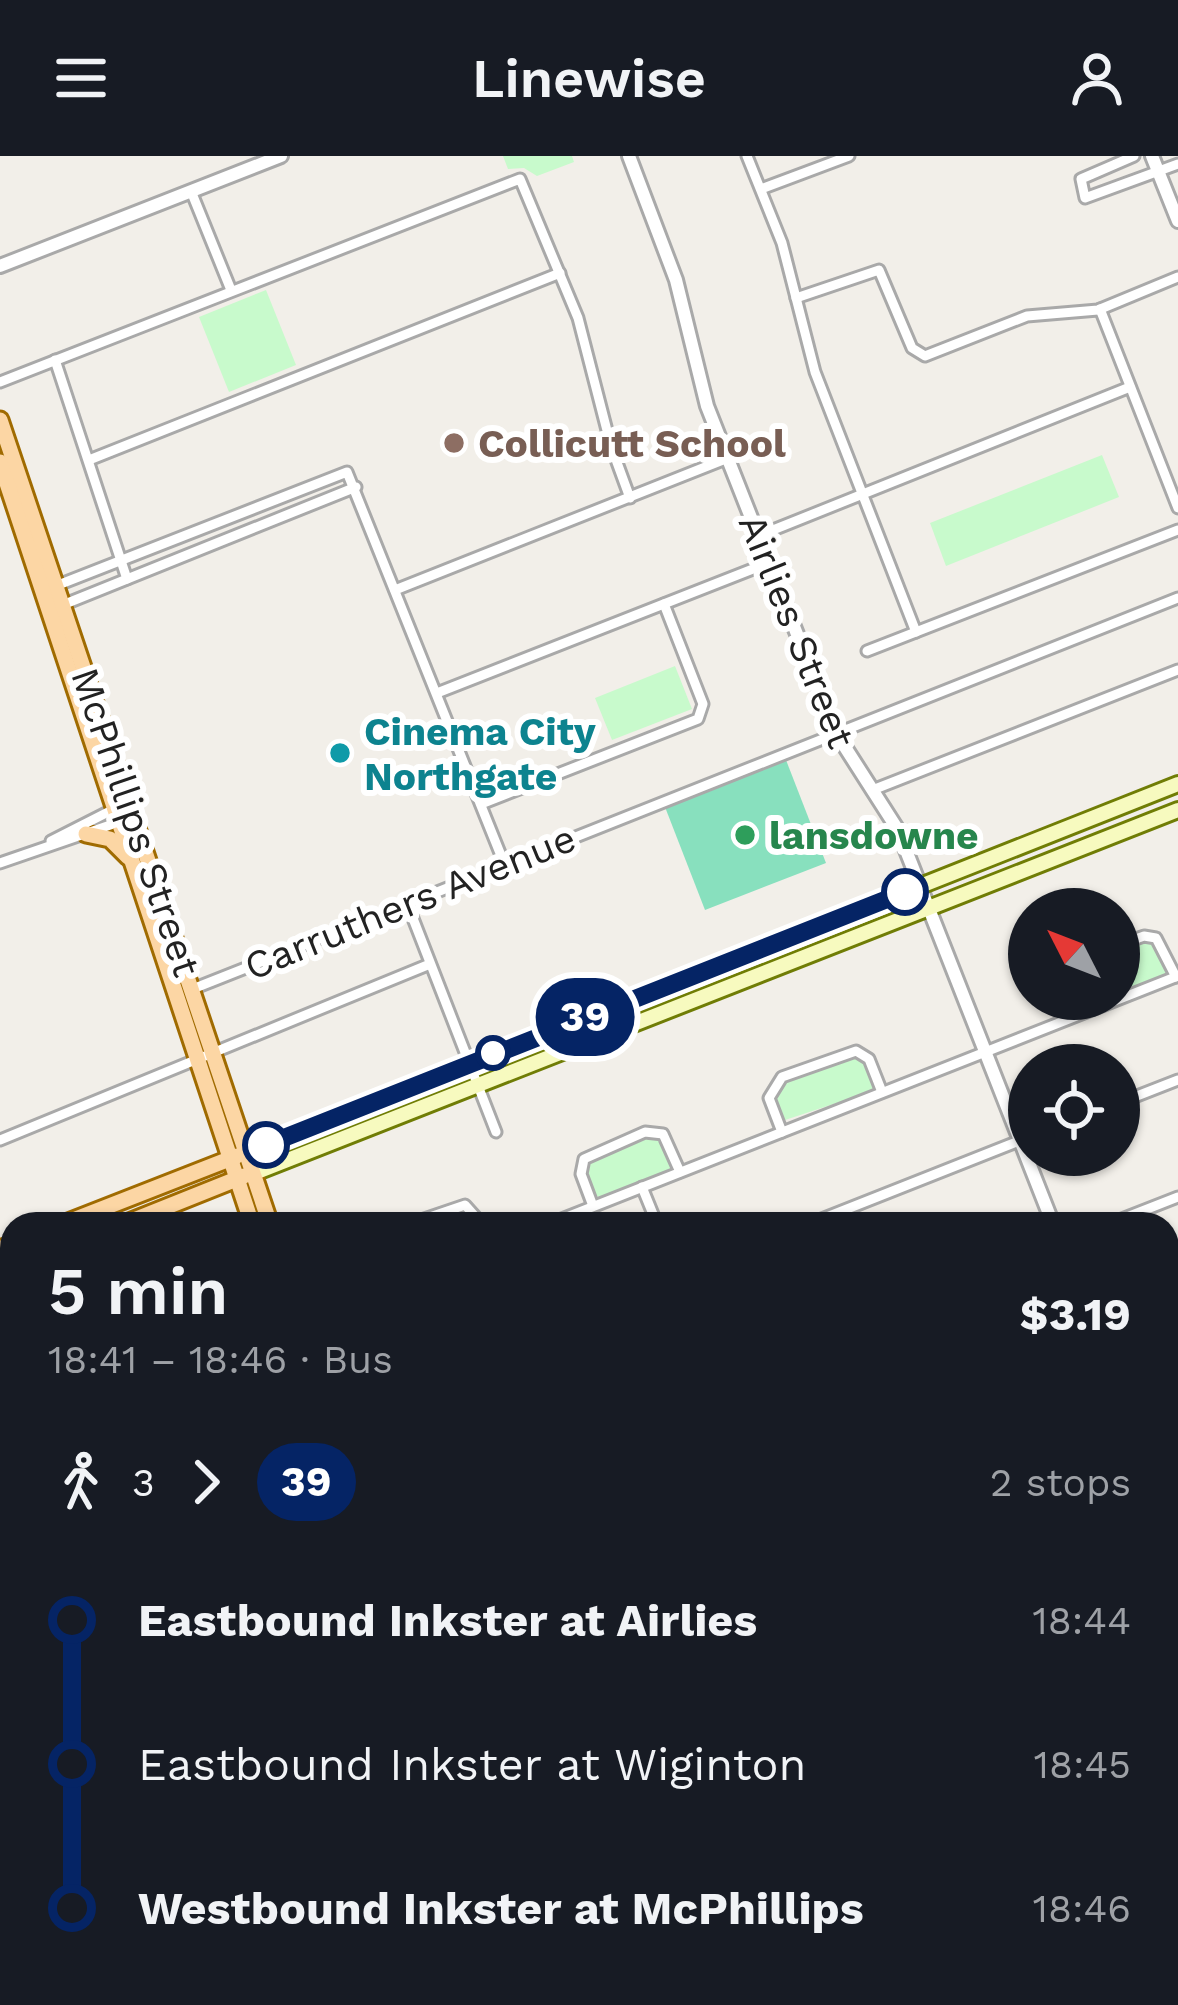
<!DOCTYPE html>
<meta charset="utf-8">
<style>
:root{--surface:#171b24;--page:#20242c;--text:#f1f3f6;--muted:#9ea1a6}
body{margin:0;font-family:"Work Sans",sans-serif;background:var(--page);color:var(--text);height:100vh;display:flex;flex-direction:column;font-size:45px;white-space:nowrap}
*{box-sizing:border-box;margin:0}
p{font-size:39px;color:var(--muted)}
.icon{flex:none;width:66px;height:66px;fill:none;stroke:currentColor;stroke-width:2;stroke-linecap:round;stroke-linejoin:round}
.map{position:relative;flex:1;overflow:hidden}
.details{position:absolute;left:0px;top:1056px;width:1179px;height:795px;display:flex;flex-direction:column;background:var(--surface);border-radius:36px 36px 0 0;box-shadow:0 3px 9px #0004}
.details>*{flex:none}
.badge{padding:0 24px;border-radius:39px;font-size:42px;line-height:78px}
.needle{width:78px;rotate:312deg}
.buttons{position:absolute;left:1008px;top:732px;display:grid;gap:24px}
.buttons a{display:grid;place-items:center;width:132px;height:132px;border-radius:50%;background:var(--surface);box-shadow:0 3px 9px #0004;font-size:60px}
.map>.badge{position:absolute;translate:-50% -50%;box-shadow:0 0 0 6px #fff}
.legs{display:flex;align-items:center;gap:18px;height:132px;padding:0 48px;font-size:39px}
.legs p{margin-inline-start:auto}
.head{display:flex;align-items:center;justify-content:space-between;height:204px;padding:0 48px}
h1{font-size:66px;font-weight:600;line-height:90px}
ul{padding:0 48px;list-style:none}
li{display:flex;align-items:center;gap:42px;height:144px;font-size:45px}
li i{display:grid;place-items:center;width:18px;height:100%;margin:0 15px;background:currentColor}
li i::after{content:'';width:30px;height:30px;margin:-15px;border:9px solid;border-radius:50%;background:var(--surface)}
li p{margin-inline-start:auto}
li:first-child i{background:linear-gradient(#0000 50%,currentColor 0)}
li:last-child i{background:linear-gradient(currentColor 50%,#0000 0)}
header{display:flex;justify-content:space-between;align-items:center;height:156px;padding:0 48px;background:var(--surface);font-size:54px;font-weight:600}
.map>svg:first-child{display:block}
.grass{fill:#cdebb0}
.park{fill:#c8facc}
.pitch{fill:#88e0be}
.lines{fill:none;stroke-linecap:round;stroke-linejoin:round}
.minor-casing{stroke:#a9a9a9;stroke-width:15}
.tertiary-casing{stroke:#a9a9a9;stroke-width:18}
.secondary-casing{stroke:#707d05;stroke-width:20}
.primary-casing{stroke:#a06b00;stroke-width:21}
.minor{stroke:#fff;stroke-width:9}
.tertiary{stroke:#fff;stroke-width:12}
.secondary{stroke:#f7fabf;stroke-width:14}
.primary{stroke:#fcd6a4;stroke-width:15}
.line-1-casing{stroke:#fff;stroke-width:27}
.line-1{stroke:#052465;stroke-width:18}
.education-dot{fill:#8d6e63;stroke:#fff;stroke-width:4.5}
.culture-dot{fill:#0f9aa8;stroke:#fff;stroke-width:4.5}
.leisure-dot{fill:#2e9e5b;stroke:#fff;stroke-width:4.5}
.stop-1-dot{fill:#fff;stroke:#052465;stroke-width:6}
.labels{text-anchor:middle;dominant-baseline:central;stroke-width:12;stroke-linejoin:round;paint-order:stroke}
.education-label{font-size:39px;font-weight:bold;fill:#785e54;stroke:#fff;text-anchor:start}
.street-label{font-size:39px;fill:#222;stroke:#fff}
.culture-label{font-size:39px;font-weight:bold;fill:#0d838f;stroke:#fff;text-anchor:start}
.leisure-label{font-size:39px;font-weight:bold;fill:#27864d;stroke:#fff;text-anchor:start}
</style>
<header><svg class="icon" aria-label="menu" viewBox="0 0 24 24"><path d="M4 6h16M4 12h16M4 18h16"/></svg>Linewise<svg class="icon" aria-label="person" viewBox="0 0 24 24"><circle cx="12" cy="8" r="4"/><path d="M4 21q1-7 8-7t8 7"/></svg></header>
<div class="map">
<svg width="1178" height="1849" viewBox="0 0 1178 1849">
<rect width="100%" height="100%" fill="#f2efe9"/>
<!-- grass -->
<g class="grass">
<polygon points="0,1505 12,1534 12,1562 0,1567"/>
<polygon points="12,1582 12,1687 0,1657 0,1586"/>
</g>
<!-- park -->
<g class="park">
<polygon points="503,0 572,0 574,6 537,20 524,12 508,13"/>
<polygon points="266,134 296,209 229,236 199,161"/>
<polygon points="1102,299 1119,341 946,410 930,367"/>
<polygon points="675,510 692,553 612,584 595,542"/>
<polygon points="1145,784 1156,787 1169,819 1119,839 1119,793"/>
<polygon points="856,899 866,906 876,929 873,935 782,965 774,939 780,927"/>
<polygon points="648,978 663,985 672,1013 601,1041 593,1040 585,1019 591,1001"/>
</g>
<!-- pitch -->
<polygon class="pitch" points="786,604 826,707 705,754 665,651"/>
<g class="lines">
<!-- minor casing -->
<g class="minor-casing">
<g id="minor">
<polyline points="747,0 782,87 815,216 916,476"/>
<polyline points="1134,0 1081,23 1085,42 1178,8"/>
<polyline points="761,33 849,0"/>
<polyline points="191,35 231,134"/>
<polyline points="796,142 879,114 912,192 925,200 1027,160 1098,154 1178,121"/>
<polyline points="1100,153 1178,352"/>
<polyline points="55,204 127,423"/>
<polyline points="0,226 520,23 578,162 611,290 630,342"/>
<polyline points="89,304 560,117"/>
<polyline points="758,380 1130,231"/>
<polyline points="53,431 347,316 504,707"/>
<polyline points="395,434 728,302"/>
<polyline points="60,450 356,331"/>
<polyline points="867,495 1178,374"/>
<polyline points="437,537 768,407"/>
<polyline points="875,633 1178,514"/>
<polyline points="481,648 698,563 703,548 664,448"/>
<polyline points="51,685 116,652"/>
<polyline points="0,707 119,666"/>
<polyline points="407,747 496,976"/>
<polyline points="1119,789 1144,780 1156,782 1176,821"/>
<polyline points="190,834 1178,442"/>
<polyline points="1119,947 1178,924"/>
<polyline points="782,976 769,942 782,921 856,895 869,903 882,936"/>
<polyline points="0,984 430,808"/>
<polyline points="642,1031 657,1068"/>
<polyline points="593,1050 581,1018 584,1003 645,976 663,978 680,1016"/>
<polyline points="409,1068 465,1049 482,1068"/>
<polyline points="549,1068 1178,820"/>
<polyline points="809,1068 1029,981"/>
<polyline points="1109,1068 1178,1041"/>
<polyline points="1167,1177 1178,1173"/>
<polyline points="0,1240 12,1235"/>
<polyline points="1167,1308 1178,1303"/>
<polyline points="0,1351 12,1346"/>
<polyline points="0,1461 12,1457"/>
<polyline points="1167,1464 1178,1460"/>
<polyline points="0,1573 12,1568"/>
<polyline points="1167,1625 1178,1653"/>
<polyline points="0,1768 12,1763"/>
<polyline points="0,1826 9,1849"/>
<polyline points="646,1839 650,1849"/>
<polyline points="701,1839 704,1849"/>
<polyline points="812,1839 816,1849"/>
<polyline points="921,1839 925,1849"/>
<polyline points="1032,1839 1036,1849"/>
<polyline points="1142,1839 1146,1849"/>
<polyline points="97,1849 124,1839"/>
<polyline points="403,1849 428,1839"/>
</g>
</g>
<!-- tertiary casing -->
<g class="tertiary-casing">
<g id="tertiary">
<polyline points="629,0 676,124 707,250 836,577 898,674 1053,1068"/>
<polyline points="1152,0 1178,65"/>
<polyline points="0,110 281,0"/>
<polyline points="1167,1351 1178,1378"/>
</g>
</g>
<!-- secondary casing -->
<g class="secondary-casing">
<g id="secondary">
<polyline points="246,997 1178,628"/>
<polyline points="252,1018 1178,654"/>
</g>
</g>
<!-- primary casing -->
<g class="primary-casing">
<g id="primary">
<polyline points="0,264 270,1068"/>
<polyline points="0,306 252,1068"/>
<polyline points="86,678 110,683 128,701"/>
<polyline points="63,1068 237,1000"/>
<polyline points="124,1068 244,1020"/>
<polyline points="0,1093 12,1088"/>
<polyline points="0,1118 12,1113"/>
<polyline points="511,1839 515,1849"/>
<polyline points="528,1839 532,1849"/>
</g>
</g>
<!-- minor -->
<use href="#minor" class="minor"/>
<!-- tertiary -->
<use href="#tertiary" class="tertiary"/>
<!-- secondary -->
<use href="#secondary" class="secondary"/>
<!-- primary -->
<use href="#primary" class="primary"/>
</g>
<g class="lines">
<!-- line-1 casing -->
<g class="line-1-casing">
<polyline id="line-1" points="266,989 905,736"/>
</g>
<!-- line-1 -->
<use href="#line-1" class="line-1"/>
</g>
<!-- markers -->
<circle class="education-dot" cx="454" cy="287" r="12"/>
<circle class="culture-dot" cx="340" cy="597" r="12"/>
<circle class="leisure-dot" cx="745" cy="679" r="12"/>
<g class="stop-1-dot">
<circle cx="905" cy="736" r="21"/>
<circle cx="493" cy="897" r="15"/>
<circle cx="266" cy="989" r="21"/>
</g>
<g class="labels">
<!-- education labels -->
<g class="education-label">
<text x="478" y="287">Collicutt School</text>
</g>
<!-- street labels -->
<g class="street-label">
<text transform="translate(797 475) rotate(68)">Airlies Street</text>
<text transform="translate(136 666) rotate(71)">McPhillips Street</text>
<text transform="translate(410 746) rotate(-22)">Carruthers Avenue</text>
</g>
<!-- culture labels -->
<g class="culture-label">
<text x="364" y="575">Cinema City<tspan x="364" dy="45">Northgate</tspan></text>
</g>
<!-- leisure labels -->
<g class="leisure-label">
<text x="769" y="679">lansdowne</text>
</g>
</g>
</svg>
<div class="buttons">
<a><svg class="needle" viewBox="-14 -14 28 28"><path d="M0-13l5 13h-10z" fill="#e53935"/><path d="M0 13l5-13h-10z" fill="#9ea1a6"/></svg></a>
<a><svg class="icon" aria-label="locate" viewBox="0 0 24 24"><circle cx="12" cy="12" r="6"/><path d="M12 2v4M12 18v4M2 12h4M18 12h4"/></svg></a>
</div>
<b class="badge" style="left:585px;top:861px;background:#052465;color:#fff">39</b>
<section class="details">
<div class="head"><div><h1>5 min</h1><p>18:41 – 18:46 · Bus</p></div><b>$3.19</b></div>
<div class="legs"><svg class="icon" aria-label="walk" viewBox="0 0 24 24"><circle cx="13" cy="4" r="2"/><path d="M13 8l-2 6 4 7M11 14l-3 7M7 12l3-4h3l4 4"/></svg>3<svg class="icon" aria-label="forward" viewBox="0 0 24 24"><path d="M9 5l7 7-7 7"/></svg><b class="badge" style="background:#052465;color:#fff">39</b><p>2 stops</p></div>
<ul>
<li><i style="color:#052465"></i><b>Eastbound Inkster at Airlies</b><p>18:44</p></li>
<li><i style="color:#052465"></i><span>Eastbound Inkster at Wiginton</span><p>18:45</p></li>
<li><i style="color:#052465"></i><b>Westbound Inkster at McPhillips</b><p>18:46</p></li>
</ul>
</section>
</div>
